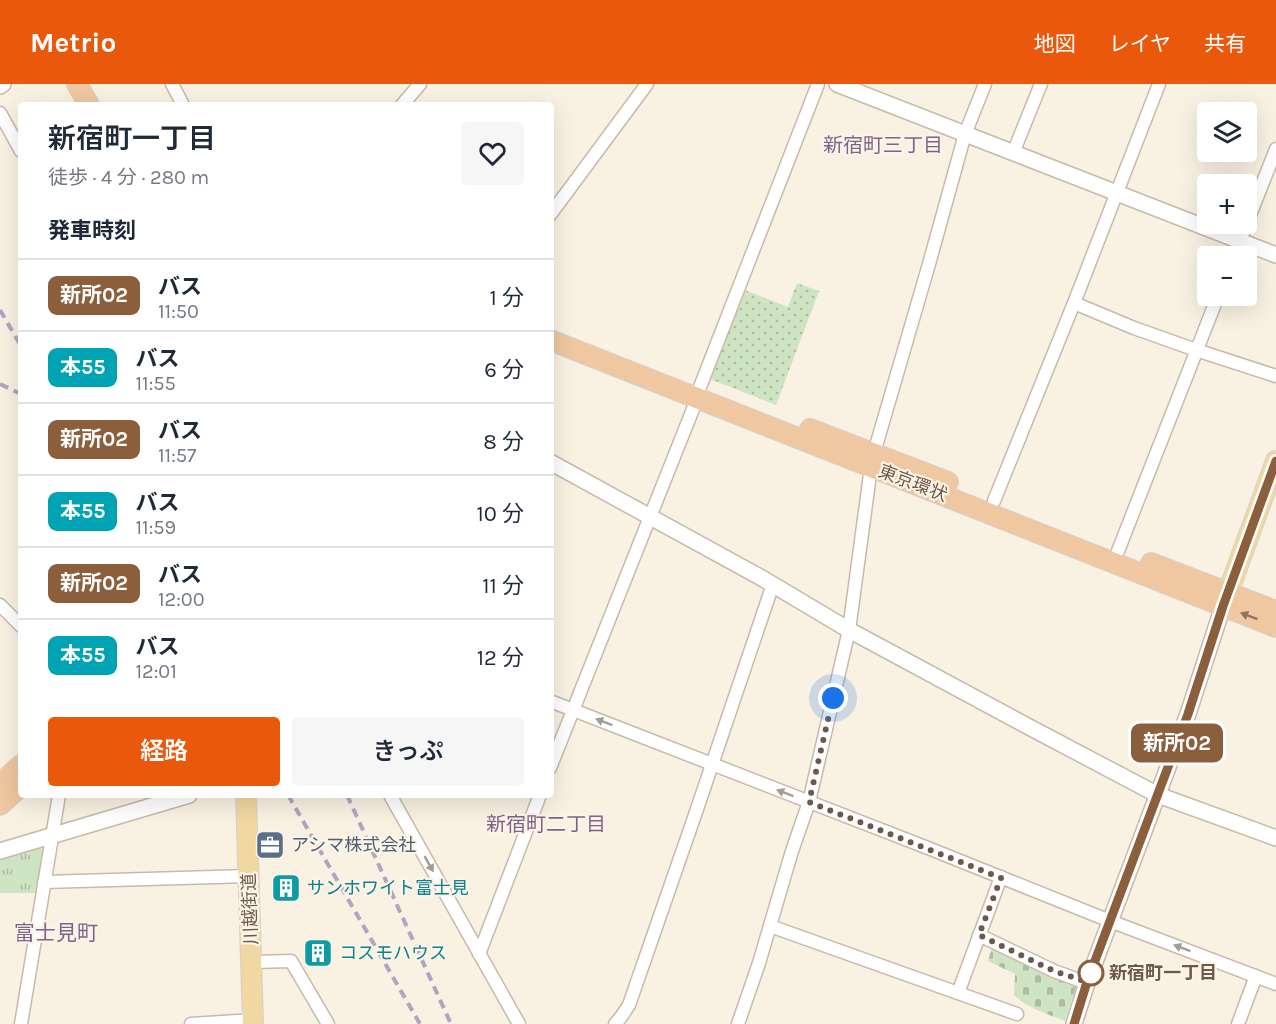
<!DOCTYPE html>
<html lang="ja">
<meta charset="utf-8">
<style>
:root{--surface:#fff;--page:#f6f6f7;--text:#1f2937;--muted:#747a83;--line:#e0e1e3;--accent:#ea580c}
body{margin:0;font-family:Karla,"Noto Sans JP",sans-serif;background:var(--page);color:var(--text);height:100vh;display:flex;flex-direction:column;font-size:22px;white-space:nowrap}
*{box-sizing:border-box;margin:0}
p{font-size:20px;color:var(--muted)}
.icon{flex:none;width:33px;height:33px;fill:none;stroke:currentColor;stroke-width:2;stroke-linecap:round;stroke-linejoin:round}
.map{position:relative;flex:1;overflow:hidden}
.details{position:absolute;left:18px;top:18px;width:536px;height:696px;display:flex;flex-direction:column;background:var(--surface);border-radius:6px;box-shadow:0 6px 24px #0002}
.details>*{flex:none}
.badge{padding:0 12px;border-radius:9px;font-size:21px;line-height:39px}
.fabs{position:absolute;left:1197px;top:18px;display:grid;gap:12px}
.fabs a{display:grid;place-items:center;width:60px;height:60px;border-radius:6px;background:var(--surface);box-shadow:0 6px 24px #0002;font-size:30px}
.you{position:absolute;width:30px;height:30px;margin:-15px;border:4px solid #fff;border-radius:50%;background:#1a73e8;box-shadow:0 0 0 9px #1a73e833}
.map>.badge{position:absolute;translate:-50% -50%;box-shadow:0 0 0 3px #fff}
h2{padding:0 30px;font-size:22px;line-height:54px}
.round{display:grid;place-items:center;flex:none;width:63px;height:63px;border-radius:6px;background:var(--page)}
.headline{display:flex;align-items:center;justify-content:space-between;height:102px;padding:0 30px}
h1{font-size:28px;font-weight:600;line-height:45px}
.cta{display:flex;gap:12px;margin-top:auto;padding:12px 30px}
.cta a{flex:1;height:69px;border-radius:6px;background:var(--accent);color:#fff;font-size:24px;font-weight:600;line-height:69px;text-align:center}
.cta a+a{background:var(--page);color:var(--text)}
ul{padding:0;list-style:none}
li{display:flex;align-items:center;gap:18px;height:72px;padding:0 30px;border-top:2px solid var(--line)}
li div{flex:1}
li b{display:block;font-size:22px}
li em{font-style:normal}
li .badge{min-width:66px;font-weight:700;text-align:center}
header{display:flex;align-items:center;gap:36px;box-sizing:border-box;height:84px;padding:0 30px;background:var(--accent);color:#fff}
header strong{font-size:28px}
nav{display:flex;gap:33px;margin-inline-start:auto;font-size:21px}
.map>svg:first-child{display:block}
.grass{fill:url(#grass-dots)}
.cemetery{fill:url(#cemetery-stones)}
.park{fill:url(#park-tufts)}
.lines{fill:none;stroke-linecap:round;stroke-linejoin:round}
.minor-casing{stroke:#c8b9ab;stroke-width:15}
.tertiary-casing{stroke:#c8b9ab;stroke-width:18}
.primary-casing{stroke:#d6d1cd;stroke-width:22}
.trunk-casing{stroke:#d6d1cd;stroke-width:22}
.minor{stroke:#fff;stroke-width:12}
.tertiary{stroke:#fff;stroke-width:15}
.primary{stroke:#f1d7a1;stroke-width:20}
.trunk{stroke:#efc7a0;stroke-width:20}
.rail{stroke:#b4a3c0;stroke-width:4;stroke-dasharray:9 6;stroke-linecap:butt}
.oneway{fill:#8e7461}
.oneway2{fill:#a79b94}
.line-casing{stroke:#fff;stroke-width:14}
.line{stroke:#8b5e3c;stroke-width:9}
.walk{stroke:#6d594c;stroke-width:6;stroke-dasharray:0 10.8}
.stop-dot{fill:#fff;stroke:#8b5e3c;stroke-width:3}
.labels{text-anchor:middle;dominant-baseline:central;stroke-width:4.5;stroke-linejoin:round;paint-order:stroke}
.street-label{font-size:18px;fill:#6d594c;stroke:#fcf5e7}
.service-label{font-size:18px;fill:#4e5e75;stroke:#fcf5e7;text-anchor:start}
.culture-label{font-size:18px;fill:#0d838f;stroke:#fcf5e7;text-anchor:start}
.stop-label{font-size:18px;font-weight:bold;fill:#6d594c;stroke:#fcf5e7;text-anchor:start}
.neighbourhood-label{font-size:20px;fill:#7e648a;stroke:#fcf5e7}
.quarter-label{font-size:21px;fill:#7e648a;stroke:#fcf5e7}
</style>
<header>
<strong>Metrio</strong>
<nav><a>地図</a><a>レイヤ</a><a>共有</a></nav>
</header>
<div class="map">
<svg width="1276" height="940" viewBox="0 0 1276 940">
<defs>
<pattern id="grass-dots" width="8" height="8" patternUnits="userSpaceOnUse" patternTransform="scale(1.5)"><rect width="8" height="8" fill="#cfe4c3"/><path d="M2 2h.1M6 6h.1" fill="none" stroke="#acbca1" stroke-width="1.8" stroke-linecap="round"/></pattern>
<pattern id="cemetery-stones" width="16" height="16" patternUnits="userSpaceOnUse" patternTransform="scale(1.5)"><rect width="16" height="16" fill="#cfe4c3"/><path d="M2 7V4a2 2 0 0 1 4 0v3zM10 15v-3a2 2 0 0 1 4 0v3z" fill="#acbca1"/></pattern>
<pattern id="park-tufts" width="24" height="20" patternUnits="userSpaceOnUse" patternTransform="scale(1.5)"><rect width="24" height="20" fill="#cfe4c3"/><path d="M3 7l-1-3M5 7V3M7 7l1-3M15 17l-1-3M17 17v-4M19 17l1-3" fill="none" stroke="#acbca1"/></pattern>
</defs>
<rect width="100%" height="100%" fill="#f9f1e2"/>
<!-- grass -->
<polygon class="grass" points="797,199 819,207 776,321 710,295 742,205 788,223"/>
<!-- cemetery -->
<path class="cemetery" d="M993 861 1077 900 1065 937C1048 930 1027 924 1014 911L1015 890 988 877Z"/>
<!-- park -->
<polygon class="park" points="41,764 45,769 38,809 0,809 0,776"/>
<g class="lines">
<!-- minor casing -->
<g class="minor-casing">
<g id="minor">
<polyline points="172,0 183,21"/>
<polyline points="402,21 420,0"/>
<polyline points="0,29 21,67"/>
<polyline points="1013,69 1041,0"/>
<polyline points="550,131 647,0"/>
<polyline points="1234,172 1276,65"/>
<polyline points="1074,219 1134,244 1196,266 1276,292"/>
<polyline points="700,303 818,0"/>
<polyline points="994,417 1074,219 1159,0"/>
<polyline points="1118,467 1218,212"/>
<polyline points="0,521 21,542"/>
<polyline points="550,617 928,764 1110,837 1276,900"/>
<polyline points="550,684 697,315"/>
<polyline points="390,711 519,940"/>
<polyline points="44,798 249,792"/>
<polyline points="770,842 1017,930"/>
<polyline points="979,851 1054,887 1087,899"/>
<polyline points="479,870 540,711"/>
<polyline points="252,878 291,877 328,940"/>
<polyline points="958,909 1001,793"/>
<polyline points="21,940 59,711"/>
<polyline points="191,940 253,936"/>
<polyline points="615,940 621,933 629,921 696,728 773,500"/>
<polyline points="738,940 759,879 792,767 809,718 849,546 871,383 874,369 929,180 965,50 985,0"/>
<polyline points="1238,940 1256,892"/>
</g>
</g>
<!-- tertiary casing -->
<g class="tertiary-casing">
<g id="tertiary">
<polyline points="837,0 1276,171"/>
<polyline points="0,2 3,0"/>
<polyline points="550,378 760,493 849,546 1031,644 1158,711 1276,754"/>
<polyline points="0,767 189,711"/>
<polyline points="1074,940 1087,899 1188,630 1223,522"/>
</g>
</g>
<!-- primary casing -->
<g class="primary-casing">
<g id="primary">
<polyline points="1223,522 1276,377"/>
<polyline points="246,711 253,940"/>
</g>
</g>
<!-- trunk casing -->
<g class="trunk-casing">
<g id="trunk">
<polyline points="77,0 89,21"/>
<polyline points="550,256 1276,543"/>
<polyline points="810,345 948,398"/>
<polyline points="1151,479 1276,527"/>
<polyline points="0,700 21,681"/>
<polyline points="0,721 21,702"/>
</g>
</g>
<!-- minor -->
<use href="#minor" class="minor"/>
<!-- tertiary -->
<use href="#tertiary" class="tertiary"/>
<!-- primary -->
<use href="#primary" class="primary"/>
<!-- trunk -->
<use href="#trunk" class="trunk"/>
<!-- rail -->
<g class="rail">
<polyline points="0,226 21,262"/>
<polyline points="0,300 21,310"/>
<polyline points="288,711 420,940"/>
<polyline points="347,711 451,940"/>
</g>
</g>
<!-- one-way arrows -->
<defs><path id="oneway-solid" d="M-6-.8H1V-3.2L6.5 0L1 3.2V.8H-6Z" transform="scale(1.5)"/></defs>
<use class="oneway" href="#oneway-solid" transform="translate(1249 532) rotate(-159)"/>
<g class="oneway2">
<use href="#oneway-solid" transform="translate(604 638) rotate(-159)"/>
<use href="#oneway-solid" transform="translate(785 709) rotate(-159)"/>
<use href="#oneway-solid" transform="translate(429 780) rotate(61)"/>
<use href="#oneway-solid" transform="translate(1182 864) rotate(-159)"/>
</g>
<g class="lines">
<!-- line casing -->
<g class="line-casing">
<polyline id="line" points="1074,940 1087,898 1188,630 1223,522 1276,377"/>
</g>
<!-- line -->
<use href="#line" class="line"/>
<!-- walk -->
<polyline class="walk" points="833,614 809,718 1001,794 979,851 1054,887 1087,898 1091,889"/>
</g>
<!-- icons -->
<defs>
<g id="office-square" transform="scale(1.5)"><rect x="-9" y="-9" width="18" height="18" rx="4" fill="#5c6f8a" stroke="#fcf5e7"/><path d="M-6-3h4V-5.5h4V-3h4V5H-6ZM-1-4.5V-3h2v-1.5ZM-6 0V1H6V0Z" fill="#fff"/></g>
<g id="building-square" transform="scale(1.5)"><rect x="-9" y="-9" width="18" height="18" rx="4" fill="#0f9aa8" stroke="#fcf5e7"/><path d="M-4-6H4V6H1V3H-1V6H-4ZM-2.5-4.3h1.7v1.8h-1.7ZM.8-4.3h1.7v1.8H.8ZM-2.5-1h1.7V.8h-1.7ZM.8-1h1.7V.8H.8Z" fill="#fff"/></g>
</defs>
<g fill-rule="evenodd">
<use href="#office-square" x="270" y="761"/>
<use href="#building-square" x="286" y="804"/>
<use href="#building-square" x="318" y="869"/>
</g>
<!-- markers -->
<circle class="stop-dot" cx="1091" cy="889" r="12"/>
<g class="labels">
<!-- street labels -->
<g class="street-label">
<text transform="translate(913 399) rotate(21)">東京環状</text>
<text transform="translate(250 825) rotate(-92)">川越街道</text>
</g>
<!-- service labels -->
<g class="service-label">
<text x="291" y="761">アシマ株式会社</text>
</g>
<!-- culture labels -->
<g class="culture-label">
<text x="307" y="804">サンホワイト富士見</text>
<text x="339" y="869">コスモハウス</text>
</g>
<!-- stop labels -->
<g class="stop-label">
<text x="1109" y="889">新宿町一丁目</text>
</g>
<!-- neighbourhood labels -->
<g class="neighbourhood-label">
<text x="883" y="61">新宿町三丁目</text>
<text x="546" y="740">新宿町二丁目</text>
</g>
<!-- quarter labels -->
<g class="quarter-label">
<text x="56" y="849">富士見町</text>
</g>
</g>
</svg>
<div class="fabs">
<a><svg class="icon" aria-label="layers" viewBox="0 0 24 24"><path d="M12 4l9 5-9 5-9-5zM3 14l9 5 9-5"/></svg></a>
<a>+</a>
<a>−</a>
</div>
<div class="you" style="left:833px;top:614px"></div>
<b class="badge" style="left:1177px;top:659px;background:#8b5e3c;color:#fff">新所02</b>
<section class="details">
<div class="headline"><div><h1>新宿町一丁目</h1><p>徒歩 · 4 分 · 280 m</p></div><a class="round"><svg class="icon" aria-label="heart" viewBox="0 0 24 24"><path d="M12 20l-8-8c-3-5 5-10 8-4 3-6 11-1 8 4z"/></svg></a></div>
<h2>発車時刻</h2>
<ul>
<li><span class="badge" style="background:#8b5e3c;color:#fff">新所02</span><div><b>バス</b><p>11:50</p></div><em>1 分</em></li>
<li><span class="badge" style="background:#00a3b4;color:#fff">本55</span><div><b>バス</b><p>11:55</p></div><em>6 分</em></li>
<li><span class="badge" style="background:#8b5e3c;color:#fff">新所02</span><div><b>バス</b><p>11:57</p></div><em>8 分</em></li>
<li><span class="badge" style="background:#00a3b4;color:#fff">本55</span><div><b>バス</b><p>11:59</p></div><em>10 分</em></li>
<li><span class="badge" style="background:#8b5e3c;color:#fff">新所02</span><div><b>バス</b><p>12:00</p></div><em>11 分</em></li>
<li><span class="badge" style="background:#00a3b4;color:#fff">本55</span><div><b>バス</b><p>12:01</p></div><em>12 分</em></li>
</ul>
<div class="cta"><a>経路</a><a>きっぷ</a></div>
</section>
</div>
